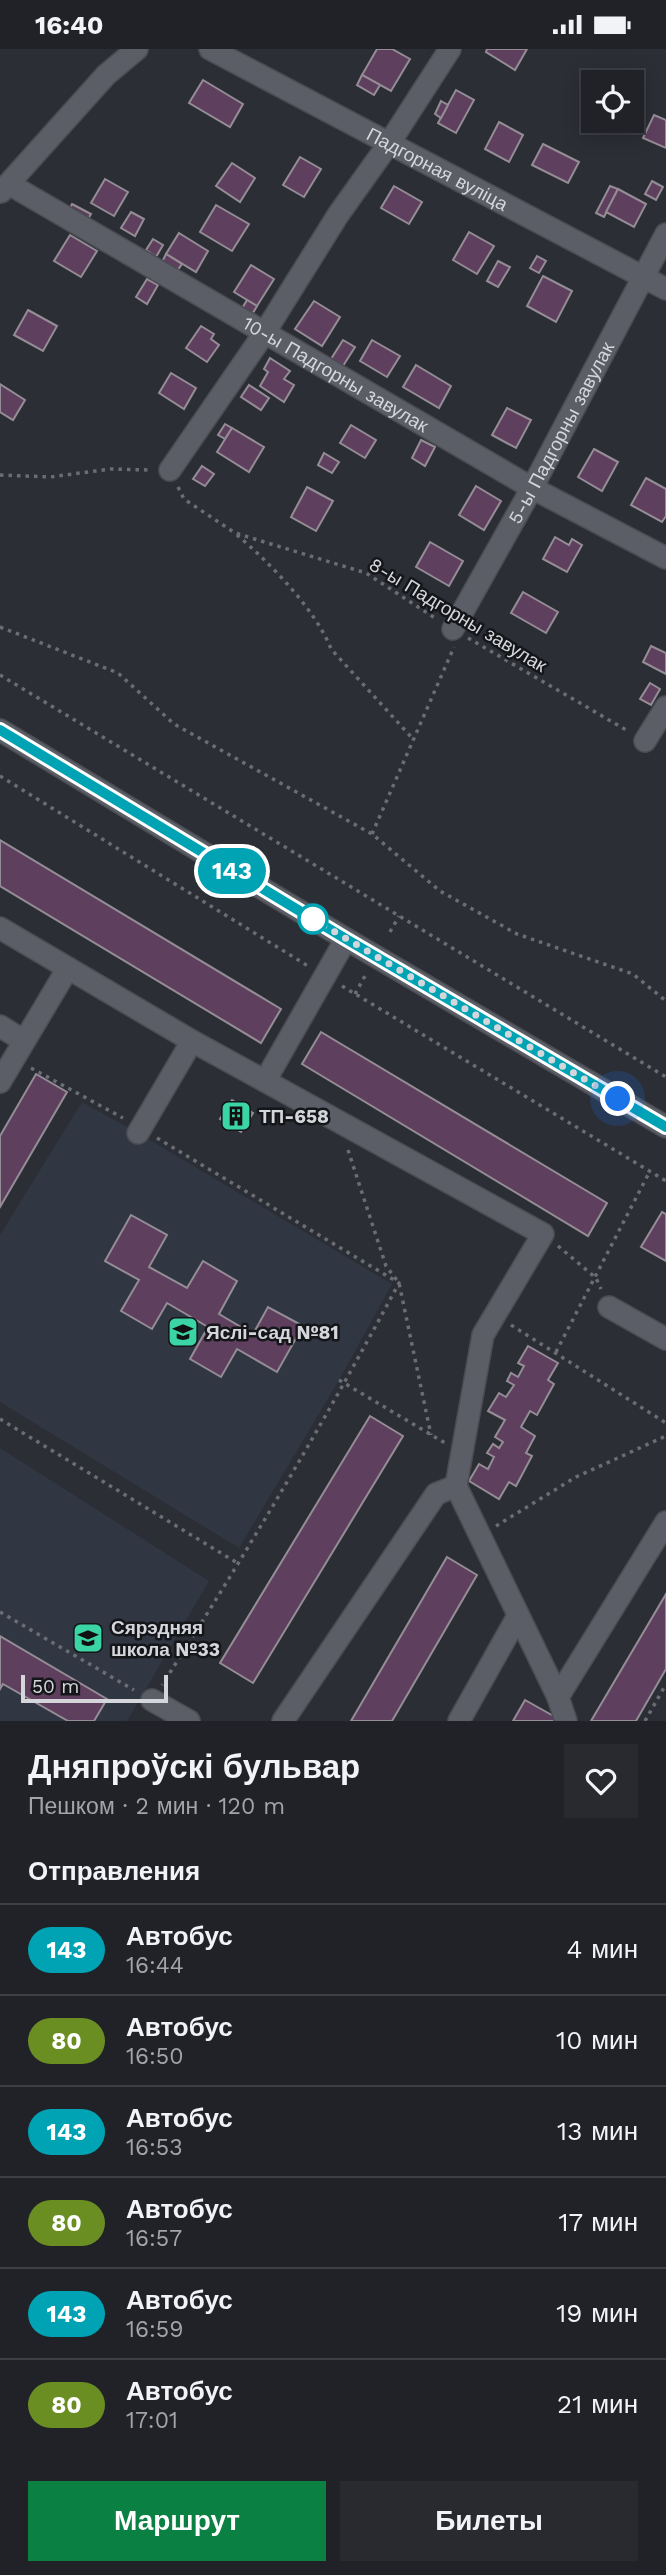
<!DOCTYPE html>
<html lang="ru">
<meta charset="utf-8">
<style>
:root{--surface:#202228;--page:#282a30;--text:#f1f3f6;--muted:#a2a4a8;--line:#3d3f45;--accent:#0b8043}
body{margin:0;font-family:"Work Sans",sans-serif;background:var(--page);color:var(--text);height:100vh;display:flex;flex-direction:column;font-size:26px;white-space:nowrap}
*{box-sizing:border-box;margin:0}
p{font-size:23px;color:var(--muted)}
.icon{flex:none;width:38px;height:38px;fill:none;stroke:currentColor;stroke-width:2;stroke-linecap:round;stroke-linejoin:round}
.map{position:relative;height:1672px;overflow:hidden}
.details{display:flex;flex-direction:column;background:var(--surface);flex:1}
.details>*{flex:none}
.badge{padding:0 14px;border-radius:23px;font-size:24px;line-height:46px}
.fabs{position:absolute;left:581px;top:21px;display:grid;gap:14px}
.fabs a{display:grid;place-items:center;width:63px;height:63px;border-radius:0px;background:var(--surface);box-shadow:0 4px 18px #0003,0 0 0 2px var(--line);font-size:35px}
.scale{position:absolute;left:21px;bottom:18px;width:147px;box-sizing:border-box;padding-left:7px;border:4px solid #d5d6db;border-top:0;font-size:19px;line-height:24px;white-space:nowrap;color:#d5d6db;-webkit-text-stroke:5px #15161a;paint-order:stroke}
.you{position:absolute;width:35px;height:35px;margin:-18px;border:5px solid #fff;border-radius:50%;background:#1a73e8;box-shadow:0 0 0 10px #1a73e833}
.map>.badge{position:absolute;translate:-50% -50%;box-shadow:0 0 0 4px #fff}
h2{padding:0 28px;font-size:26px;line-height:63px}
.round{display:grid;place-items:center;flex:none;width:74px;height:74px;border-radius:0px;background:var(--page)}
.overview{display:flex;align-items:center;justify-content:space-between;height:119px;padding:0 28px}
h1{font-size:33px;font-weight:700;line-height:52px}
.button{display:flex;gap:14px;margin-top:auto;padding:14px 28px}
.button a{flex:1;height:80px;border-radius:0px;background:var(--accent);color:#fff;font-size:28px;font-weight:700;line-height:80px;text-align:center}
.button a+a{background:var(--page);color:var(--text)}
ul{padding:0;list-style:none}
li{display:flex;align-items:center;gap:21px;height:91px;padding:0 28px;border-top:2px solid var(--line)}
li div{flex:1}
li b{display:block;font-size:26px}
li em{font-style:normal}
li .badge{min-width:77px;font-weight:700;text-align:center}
.status{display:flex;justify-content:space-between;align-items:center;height:49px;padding:0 35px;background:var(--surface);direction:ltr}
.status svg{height:19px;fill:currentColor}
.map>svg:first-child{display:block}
.built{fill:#313643}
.building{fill:#5e405e;stroke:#958d95;stroke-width:2}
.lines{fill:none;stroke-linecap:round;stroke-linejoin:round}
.minor-casing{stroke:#4a4c52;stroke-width:24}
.path{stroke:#6a6d73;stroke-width:3.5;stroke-dasharray:3.5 5;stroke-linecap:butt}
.minor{stroke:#5b5e66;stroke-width:21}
.line-casing{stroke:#fff;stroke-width:16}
.line{stroke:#00a3b4;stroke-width:10}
.walk{stroke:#d5d6db;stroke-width:7;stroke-dasharray:0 12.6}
.stop-dot{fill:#fff;stroke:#00a3b4;stroke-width:3.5}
.labels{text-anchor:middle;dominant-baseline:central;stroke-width:5;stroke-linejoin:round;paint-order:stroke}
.street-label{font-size:19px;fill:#d5d6db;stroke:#15161a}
.poi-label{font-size:19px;font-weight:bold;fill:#d5d6db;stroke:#15161a;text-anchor:start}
</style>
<div class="status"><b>16:40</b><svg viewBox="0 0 49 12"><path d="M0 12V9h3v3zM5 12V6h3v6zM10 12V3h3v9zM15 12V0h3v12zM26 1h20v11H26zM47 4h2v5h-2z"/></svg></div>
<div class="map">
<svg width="666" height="1672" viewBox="0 0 666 1672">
<rect width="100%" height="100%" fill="#2b2e35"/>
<!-- built -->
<g class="built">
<polygon points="82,1053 138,1084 392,1235 339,1331 239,1499 0,1353 0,1186"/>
<polygon points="0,1399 209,1532 127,1672 0,1672"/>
</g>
<!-- building -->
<g class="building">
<polygon points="377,0 392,0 410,10 391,42 362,26"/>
<polygon points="487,0 527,0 515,21 486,3"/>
<polygon points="362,26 380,36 374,46 357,36"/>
<polygon points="203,31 243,55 230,78 189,54"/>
<polygon points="456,41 474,51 456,84 438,74"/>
<polygon points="441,52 448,56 441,69 435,65"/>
<polygon points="654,66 666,71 666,99 643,89"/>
<polygon points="499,73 523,86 509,113 485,100"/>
<polygon points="543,95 579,113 568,134 532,116"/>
<polygon points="300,108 321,120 304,148 283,136"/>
<polygon points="232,114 255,129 240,153 216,137"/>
<polygon points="105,130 128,143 114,167 91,154"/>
<polygon points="652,132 663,138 656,151 645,145"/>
<polygon points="394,137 422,153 409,175 381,159"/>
<polygon points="610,137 618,140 604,168 596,164"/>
<polygon points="618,140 646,155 634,178 606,163"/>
<polygon points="72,155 91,165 87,172 69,161"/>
<polygon points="216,156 249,175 232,202 200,183"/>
<polygon points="131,163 144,170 135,187 121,179"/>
<polygon points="469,183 494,197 477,225 453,211"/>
<polygon points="179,184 208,202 196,223 166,205"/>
<polygon points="70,186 97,202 81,228 54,212"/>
<polygon points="153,190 163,196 156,208 146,201"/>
<polygon points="166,205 182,215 177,222 162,213"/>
<polygon points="537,207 546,212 539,224 530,219"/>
<polygon points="498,212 510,218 498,238 487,232"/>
<polygon points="251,216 274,230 257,257 234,243"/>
<polygon points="543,227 572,242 556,273 527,257"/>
<polygon points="147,230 158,236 147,255 136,248"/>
<polygon points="247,251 257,257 250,269 240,263"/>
<polygon points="314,252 340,268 322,297 295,280"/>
<polygon points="28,261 57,277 43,302 14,286"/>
<polygon points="201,277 214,285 211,290 219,296 207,313 186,299"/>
<polygon points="343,291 355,298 343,317 331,310"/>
<polygon points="372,291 400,307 387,328 360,312"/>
<polygon points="270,309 290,322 284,330 294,336 284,353 260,337 268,323 264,320"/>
<polygon points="416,316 451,337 439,359 403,338"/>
<polygon points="171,324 196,339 184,360 159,344"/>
<polygon points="0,335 25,351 13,371 0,363"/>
<polygon points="249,336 269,349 261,361 241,348"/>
<polygon points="507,359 531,371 516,399 492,386"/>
<polygon points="225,375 232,379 225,390 218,386"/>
<polygon points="351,376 376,391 365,409 340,394"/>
<polygon points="232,379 264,398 249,423 217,403"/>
<polygon points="421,391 435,398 425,417 412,409"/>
<polygon points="594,400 618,413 602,442 578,428"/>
<polygon points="324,404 339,413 332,424 318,416"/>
<polygon points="202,417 214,425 205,437 193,430"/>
<polygon points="646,429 666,440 666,467 662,473 631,456"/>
<polygon points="476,437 501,452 484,481 459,466"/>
<polygon points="307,438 333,452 316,482 291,468"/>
<polygon points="555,488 569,496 572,490 582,496 567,523 543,510"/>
<polygon points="430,493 463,512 449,537 416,518"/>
<polygon points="523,543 558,563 546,584 511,564"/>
<polygon points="651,597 666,604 666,625 643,613"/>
<polygon points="650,634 660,640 651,656 640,650"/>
<polygon points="0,791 281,960 261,994 0,837"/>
<polygon points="321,983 607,1154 588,1187 302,1015"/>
<polygon points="36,1025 67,1043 0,1158 0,1087"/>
<polygon points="232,1051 253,1064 241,1083 220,1070"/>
<polygon points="662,1163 666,1165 666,1212 641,1198"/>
<polygon points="131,1166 167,1186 149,1218 187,1239 203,1212 237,1232 219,1265 253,1285 268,1258 303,1277 277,1323 237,1300 221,1328 190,1310 208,1278 167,1254 152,1280 121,1262 139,1231 105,1212"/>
<polygon points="528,1297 558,1314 548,1331 554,1335 537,1366 530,1362 521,1378 535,1387 526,1404 532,1407 516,1437 509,1433 499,1450 469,1432 479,1415 488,1420 494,1408 487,1404 493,1395 499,1399 503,1393 495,1388 505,1371 488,1362 499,1344 506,1348 514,1336 507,1332 511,1324 518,1328 524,1317 518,1314"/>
<polygon points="370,1367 403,1387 253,1634 220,1614"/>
<polygon points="447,1508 477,1526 392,1672 351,1672"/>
<polygon points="666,1545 666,1620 636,1672 591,1672"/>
<polygon points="0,1587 107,1650 94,1672 68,1672 3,1635 0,1640"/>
<polygon points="525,1651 557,1669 555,1672 513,1672"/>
</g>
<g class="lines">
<!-- minor casing -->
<g class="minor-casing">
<g id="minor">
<path id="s1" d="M210 0 666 240"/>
<path id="s2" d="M9 135 532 439 666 509"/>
<polyline points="1,143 106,26 137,0"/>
<polyline points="170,421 265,283 338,166 390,93 450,0"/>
<path id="s3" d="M453 580 532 439 666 185"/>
<polyline points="0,681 346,890 666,1078"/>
<polyline points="645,692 666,658"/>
<polyline points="0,879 192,992 265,1032"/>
<polyline points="346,890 265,1032 543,1185 483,1286 456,1437"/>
<polyline points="0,977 24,992"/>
<polyline points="0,1033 68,919"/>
<polyline points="138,1084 192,992"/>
<polyline points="609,1258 666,1290"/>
<polyline points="558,1648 666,1473"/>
<polyline points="152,1651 189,1672"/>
<polyline points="283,1672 436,1445 456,1437 558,1648 566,1672"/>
<polyline points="459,1672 518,1567"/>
</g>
</g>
<!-- path -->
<g class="path">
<polyline points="0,426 50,428 111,420 150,421"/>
<polyline points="178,438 184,450 235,484 366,524 438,571"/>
<path d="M237 486C269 513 316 561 331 600L413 690"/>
<polyline points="0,578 118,624 174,675 372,785 440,842 517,885 633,925 666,952"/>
<polyline points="468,589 628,682"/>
<polyline points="0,626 666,1028"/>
<polyline points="0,727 308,917"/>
<polyline points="372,785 454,598"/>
<polyline points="390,883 399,867"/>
<polyline points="342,937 666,1132"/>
<polyline points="355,945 366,925"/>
<polyline points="31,1019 123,1069"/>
<path d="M157 1089 399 1234C325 1372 246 1505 162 1636"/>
<polyline points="348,1101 386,1217 399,1234 431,1386"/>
<polyline points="558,1197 596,1229 601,1240"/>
<polyline points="511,1276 666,1374"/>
<polyline points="556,1303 650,1122"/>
<polyline points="339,1331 445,1394"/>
<polyline points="0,1370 239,1515"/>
<polyline points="496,1477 576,1428 666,1387"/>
<polyline points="0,1563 134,1641"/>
<polyline points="645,1672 666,1635"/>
</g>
<!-- minor -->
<use href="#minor" class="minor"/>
</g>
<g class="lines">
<!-- line casing -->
<g class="line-casing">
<polyline id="line" points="0,681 346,890 666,1078"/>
</g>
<!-- line -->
<use href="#line" class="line"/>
<!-- walk -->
<polyline class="walk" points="313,870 618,1050"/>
</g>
<!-- icons -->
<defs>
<g id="building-square" transform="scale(1.575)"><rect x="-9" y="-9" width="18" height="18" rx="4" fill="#3bd4a4" stroke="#15161a"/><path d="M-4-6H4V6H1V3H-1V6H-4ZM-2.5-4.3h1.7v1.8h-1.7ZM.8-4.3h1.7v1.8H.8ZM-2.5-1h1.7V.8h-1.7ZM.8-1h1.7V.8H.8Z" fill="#111"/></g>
<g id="school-square" transform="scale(1.575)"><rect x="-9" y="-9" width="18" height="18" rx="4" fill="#3bd4a4" stroke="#15161a"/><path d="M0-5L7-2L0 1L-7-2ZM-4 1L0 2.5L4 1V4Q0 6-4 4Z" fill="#111"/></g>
</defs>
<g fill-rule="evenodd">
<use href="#building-square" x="236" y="1067"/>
<use href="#school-square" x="183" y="1283"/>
<use href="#school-square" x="88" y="1589"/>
</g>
<!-- markers -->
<circle class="stop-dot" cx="313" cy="870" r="14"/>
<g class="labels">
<!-- street labels -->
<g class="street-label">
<text stroke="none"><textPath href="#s1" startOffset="257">Падгорная вуліца</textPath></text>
<text stroke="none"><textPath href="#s2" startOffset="378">10-ы Падгорны завулак</textPath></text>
<text stroke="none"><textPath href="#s3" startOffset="224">5-ы Падгорны завулак</textPath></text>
<text transform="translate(458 566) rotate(31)">8-ы Падгорны завулак</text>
</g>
<!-- poi labels -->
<g class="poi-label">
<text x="259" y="1067">ТП-658</text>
<text x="206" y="1283">Яслі-сад №81</text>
<text x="111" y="1578">Сярэдняя<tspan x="111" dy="22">школа №33</tspan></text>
</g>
</g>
</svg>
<div class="fabs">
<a><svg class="icon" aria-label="locate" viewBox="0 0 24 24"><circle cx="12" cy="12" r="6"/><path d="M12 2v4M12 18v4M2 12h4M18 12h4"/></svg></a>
</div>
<div class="scale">50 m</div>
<div class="you" style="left:618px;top:1050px"></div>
<b class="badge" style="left:232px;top:822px;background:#00a3b4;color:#fff">143</b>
</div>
<section class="details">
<div class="overview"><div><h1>Дняпроўскі бульвар</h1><p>Пешком · 2 мин · 120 m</p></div><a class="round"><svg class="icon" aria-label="heart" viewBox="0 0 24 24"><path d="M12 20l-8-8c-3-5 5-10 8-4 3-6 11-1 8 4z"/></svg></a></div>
<h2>Отправления</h2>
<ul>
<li><span class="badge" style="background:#00a3b4;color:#fff">143</span><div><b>Автобус</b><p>16:44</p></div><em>4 мин</em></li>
<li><span class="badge" style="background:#6b8e23;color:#fff">80</span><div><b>Автобус</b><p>16:50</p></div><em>10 мин</em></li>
<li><span class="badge" style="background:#00a3b4;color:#fff">143</span><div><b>Автобус</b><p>16:53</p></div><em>13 мин</em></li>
<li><span class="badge" style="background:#6b8e23;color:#fff">80</span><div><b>Автобус</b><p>16:57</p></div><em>17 мин</em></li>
<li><span class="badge" style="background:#00a3b4;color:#fff">143</span><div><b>Автобус</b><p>16:59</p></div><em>19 мин</em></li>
<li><span class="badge" style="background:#6b8e23;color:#fff">80</span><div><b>Автобус</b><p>17:01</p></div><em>21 мин</em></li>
</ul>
<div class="button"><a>Маршрут</a><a>Билеты</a></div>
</section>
